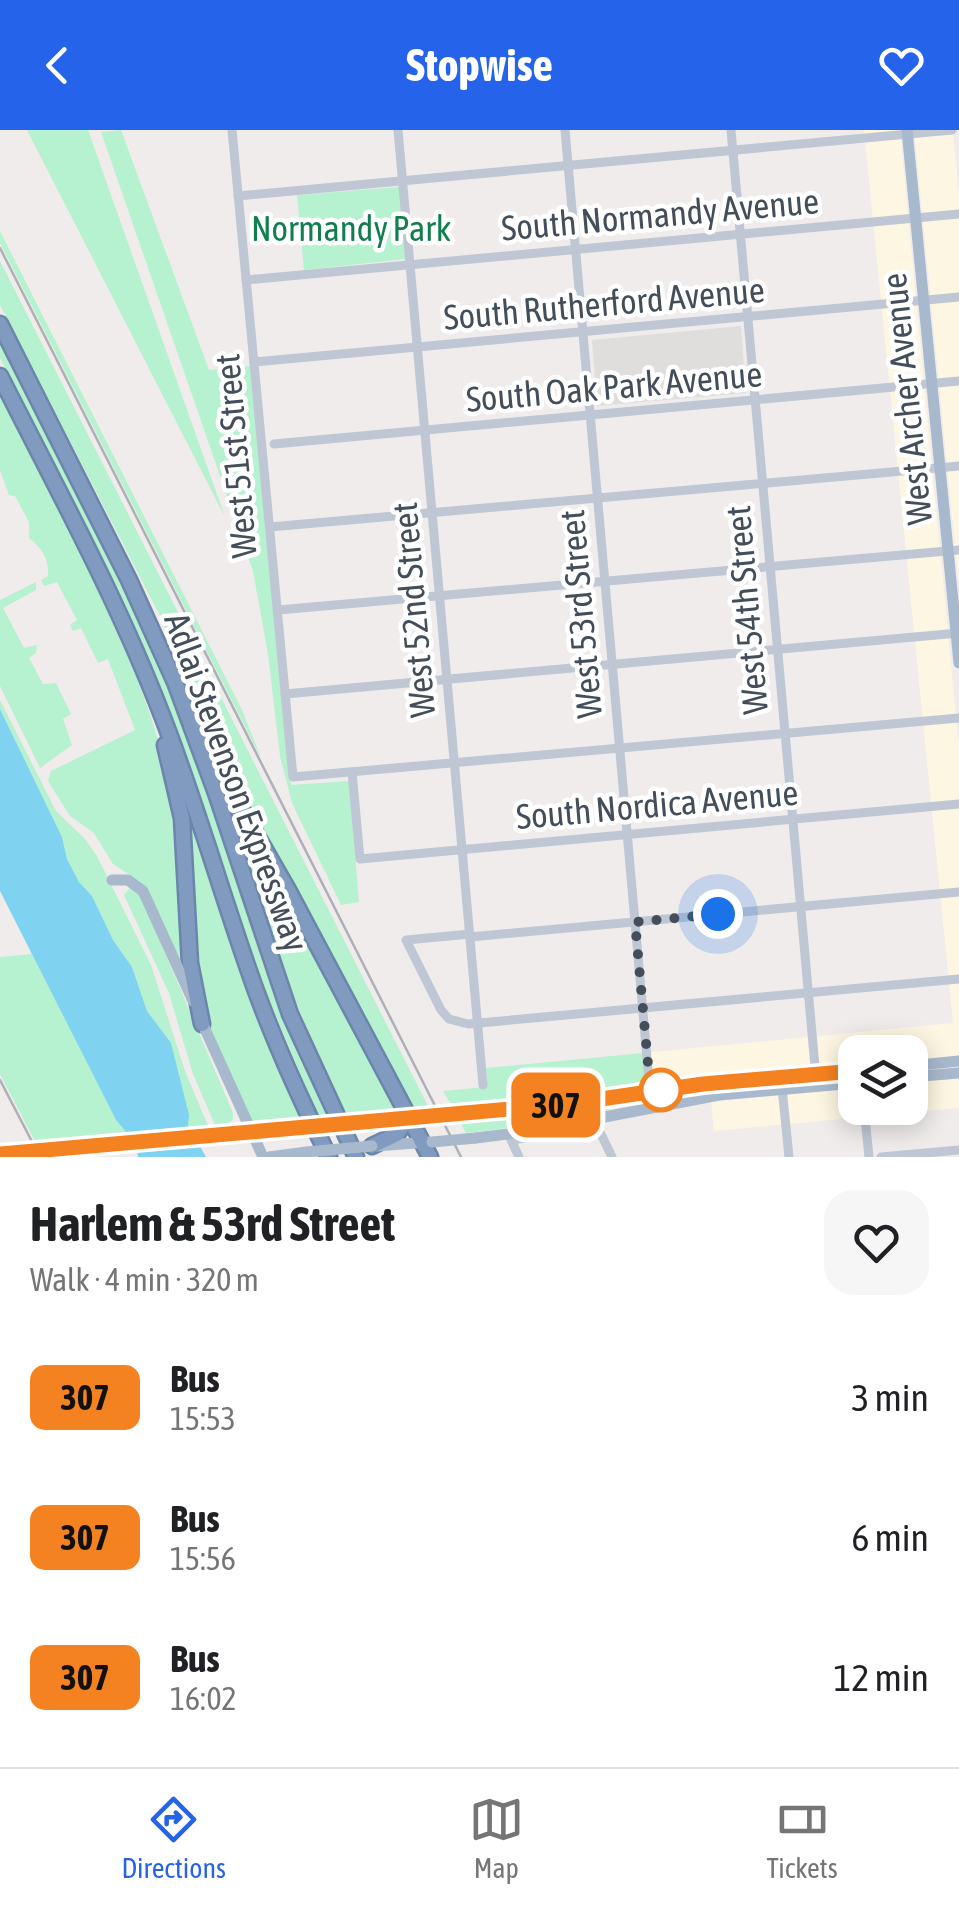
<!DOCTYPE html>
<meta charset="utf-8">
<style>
:root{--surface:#fff;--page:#f6f6f6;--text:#202124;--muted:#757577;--line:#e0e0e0;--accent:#2563eb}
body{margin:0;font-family:"Asap Condensed",sans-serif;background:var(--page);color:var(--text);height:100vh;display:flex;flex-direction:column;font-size:38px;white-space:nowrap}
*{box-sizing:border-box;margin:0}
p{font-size:32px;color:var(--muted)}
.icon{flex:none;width:55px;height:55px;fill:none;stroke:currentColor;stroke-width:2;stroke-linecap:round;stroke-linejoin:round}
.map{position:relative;height:1027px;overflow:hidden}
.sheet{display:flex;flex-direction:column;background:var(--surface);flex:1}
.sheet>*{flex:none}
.badge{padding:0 20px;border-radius:15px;font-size:35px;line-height:65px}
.fabs{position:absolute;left:838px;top:905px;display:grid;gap:20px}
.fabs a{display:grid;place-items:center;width:90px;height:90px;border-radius:20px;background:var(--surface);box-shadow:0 5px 25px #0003;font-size:50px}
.you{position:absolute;width:50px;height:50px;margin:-25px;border:8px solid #fff;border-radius:50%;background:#1a73e8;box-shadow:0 0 0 15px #1a73e833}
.map>.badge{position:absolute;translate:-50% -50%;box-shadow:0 0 0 5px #fff}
.round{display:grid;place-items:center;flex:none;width:105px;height:105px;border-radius:30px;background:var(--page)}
.summary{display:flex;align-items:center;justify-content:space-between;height:170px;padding:0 30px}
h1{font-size:48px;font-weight:700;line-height:75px}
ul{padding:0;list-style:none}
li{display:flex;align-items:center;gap:30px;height:140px;padding:0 30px}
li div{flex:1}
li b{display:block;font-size:38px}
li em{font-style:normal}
li .badge{min-width:110px;font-weight:700;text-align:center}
header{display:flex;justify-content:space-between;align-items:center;height:130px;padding:0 30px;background:var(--accent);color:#fff;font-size:45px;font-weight:700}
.menu{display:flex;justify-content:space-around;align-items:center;height:140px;border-top:2px solid var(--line);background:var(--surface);font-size:28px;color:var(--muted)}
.menu a{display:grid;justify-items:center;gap:5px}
.menu .active{color:var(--accent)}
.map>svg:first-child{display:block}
.commercial{fill:#fcf6e2}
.education{fill:#e0dddd}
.green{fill:#b6f1d0}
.water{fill:#80d3f0}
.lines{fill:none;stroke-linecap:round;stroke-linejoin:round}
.highway-casing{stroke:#6b86aa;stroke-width:19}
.minor{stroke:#bec7d3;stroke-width:9}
.major{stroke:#a9b9cd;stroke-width:11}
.highway{stroke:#809bbf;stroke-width:14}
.rail{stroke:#adb1b7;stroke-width:2.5}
.major-bridge{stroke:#a9b9cd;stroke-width:11}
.line-casing{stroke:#fff;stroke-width:22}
.line{stroke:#f58220;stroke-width:15}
.walk{stroke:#434e5a;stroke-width:10;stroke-dasharray:0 18}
.stop-dot{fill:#fff;stroke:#f58220;stroke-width:5}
.labels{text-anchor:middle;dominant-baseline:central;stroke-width:9;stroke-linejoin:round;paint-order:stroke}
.street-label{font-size:35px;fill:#434e5a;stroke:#fff}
.park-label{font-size:35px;fill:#117e4e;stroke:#fff}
</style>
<header><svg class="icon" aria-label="back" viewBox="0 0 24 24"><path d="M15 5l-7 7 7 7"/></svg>Stopwise<svg class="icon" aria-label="heart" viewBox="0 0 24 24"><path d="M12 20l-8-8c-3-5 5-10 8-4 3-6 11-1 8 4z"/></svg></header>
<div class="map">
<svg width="959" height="1027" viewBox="0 0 959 1027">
<rect width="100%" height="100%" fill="#efeceb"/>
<!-- commercial -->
<g class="commercial">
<polygon points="864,0 900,0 959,617 959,926 910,930 910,922 855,922 855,936 645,957 643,923 953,893"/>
<polygon points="914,0 953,0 959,66 959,458"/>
<polygon points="959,948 959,978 714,1001 711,972 855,958 855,978 910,978 910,953"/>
</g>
<!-- education -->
<polygon class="education" points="741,196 746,263 597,276 592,210"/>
<!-- green -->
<g class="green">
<polygon points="27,0 88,0 225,387"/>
<polygon points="121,0 209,240 250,236 291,655 349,651 359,772 341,775 292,673 280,626 268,524 253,441 101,2"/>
<polygon points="399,57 405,129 304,140 297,65"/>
<polygon points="0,101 242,580 261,628 0,113"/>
<polygon points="0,131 429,978 410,976 222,629 160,486 0,175"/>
<polygon points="0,212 104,418 168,557 210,671 263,834 328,990 320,991 256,838 205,678 164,568 115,457 0,228"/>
<path d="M0 264C66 394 148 534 175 679 184 731 179 786 185 839L182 840 150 767 139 751 113 734 94 703 70 686 48 651 51 641 135 600 108 529 98 533 81 498 73 501 70 495 77 490 57 452 44 456 41 450 48 446C49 428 42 418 29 408V392L15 366 9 365 0 340Z"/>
<polygon points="36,452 36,460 3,478 24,518 37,515 36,523 29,528 43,554 56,553 71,584 63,589 72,615 40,638 0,556 0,470"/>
<polygon points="0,570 56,681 85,709 97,726 151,835 185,941 209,998 196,999 188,995 171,913 147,881 132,837 113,810 92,766 79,752 67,729 62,707 0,579"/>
<polygon points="220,650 335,859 396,981 346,989 283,842"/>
<path d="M182 658C218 771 252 885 303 992L254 997 213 907 199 860Z"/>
<polygon points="130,758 140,764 233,983 233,989 226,996 216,997 193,944 169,863 124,765"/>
<polygon points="32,824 116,990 126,1002 125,1005 37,1015 0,944 0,827"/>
<polygon points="643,923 645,957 620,962 452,976 443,961 487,957 486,938"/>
<path d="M609 976V980C561 990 514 998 466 1003L459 990Z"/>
</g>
<!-- water -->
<polygon class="water" points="0,579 62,707 67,729 79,752 92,766 113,810 132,837 147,881 171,913 189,985 188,995 206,1027 138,1027 135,1002 126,1002 116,990 0,761"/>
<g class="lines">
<!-- highway casing -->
<g class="highway-casing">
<g id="highway">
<polyline points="0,194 129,450 175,552 216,663 290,884 356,1027"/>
<path d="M0 246C57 359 118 470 163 588 198 678 223 770 256 861 277 918 302 973 329 1027"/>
<polyline points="202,598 237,671 288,760 430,1027"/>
<polyline points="165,615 182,688 190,833 202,894"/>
<polyline points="372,1016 397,1004 408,988"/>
</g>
</g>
<!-- minor -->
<g class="minor">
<polyline points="232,0 293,647 959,588"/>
<polyline points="398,0 483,955"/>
<polyline points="565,0 650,962"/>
<polyline points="731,0 816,948"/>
<polyline points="238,66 952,0"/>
<polyline points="246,150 959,84"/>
<polyline points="254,232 959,167"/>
<polyline points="274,314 959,251"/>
<polyline points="270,397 959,336"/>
<polyline points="278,480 959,420"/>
<polyline points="285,564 959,503"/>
<polyline points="352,642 360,729 959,674"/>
<polyline points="470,804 406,810 441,880 449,889 468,894 959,849"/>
<polyline points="470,807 959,762"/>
<polyline points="781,948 789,1027"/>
<polyline points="864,978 869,1027"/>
<polyline points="519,1027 511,1010 598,998 612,1027"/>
<polyline points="881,1027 959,1020"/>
</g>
<!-- major -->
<g class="major">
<polyline points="907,0 959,533"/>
<polyline points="112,750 128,750 143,761 193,871"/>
<polyline points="200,888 263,1027"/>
<polyline points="910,936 959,931"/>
<polyline points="910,947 959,943"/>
<polyline points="472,982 601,970 703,954 855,941"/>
<polyline points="361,993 414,988"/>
<polyline points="476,1008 532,1001 719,965 855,953"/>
<polyline points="376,1016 428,1012"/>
<polyline points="45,1020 295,1000"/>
<polyline points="269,1027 307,1022"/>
</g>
<!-- highway -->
<use href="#highway" class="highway"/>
<!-- rail -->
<g class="rail">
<polyline points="0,118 461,1027"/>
<polyline points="0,950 40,1027"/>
</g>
<!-- major-bridge -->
<g class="major-bridge">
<polyline points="418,987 472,982"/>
<polyline points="295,1000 361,993"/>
<polyline points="432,1012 476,1008"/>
<polyline points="307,1022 372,1016"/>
<polyline points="5,1023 45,1020"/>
</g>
</g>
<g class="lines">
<!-- line casing -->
<g class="line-casing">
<polyline id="line" points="0,1024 567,974 703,954 855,941"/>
</g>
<!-- line -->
<use href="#line" class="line"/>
<!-- walk -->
<polyline class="walk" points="661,960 650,956 635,792 718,784"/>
</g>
<!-- markers -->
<circle class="stop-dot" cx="661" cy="960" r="20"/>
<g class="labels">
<!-- street labels -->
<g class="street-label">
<text transform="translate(660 84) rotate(-5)">South Normandy Avenue</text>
<text transform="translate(604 173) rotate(-5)">South Rutherford Avenue</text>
<text transform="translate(614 256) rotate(-5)">South Oak Park Avenue</text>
<text transform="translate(906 269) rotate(-96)">West Archer Avenue</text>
<text transform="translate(235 326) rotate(-95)">West 51st Street</text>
<text transform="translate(413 480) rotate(-95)">West 52nd Street</text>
<text transform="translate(746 480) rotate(-95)">West 54th Street</text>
<text transform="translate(580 484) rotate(-95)">West 53rd Street</text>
<text transform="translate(237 652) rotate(70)">Adlai Stevenson Expressway</text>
<text transform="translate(657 674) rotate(-5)">South Nordica Avenue</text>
</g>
<!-- park labels -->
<g class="park-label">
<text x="351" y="98">Normandy Park</text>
</g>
</g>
</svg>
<div class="fabs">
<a><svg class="icon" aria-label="layers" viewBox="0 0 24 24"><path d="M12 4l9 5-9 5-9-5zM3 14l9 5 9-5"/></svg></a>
</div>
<div class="you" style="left:718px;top:784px"></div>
<b class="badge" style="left:556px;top:975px;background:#f58220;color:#111">307</b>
</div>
<section class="sheet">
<div class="summary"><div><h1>Harlem &amp; 53rd Street</h1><p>Walk · 4 min · 320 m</p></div><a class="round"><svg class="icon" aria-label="heart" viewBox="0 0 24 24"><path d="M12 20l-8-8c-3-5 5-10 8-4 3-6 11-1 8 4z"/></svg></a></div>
<ul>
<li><span class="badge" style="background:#f58220;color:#111">307</span><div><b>Bus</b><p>15:53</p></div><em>3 min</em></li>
<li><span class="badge" style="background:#f58220;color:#111">307</span><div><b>Bus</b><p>15:56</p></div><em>6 min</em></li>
<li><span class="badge" style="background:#f58220;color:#111">307</span><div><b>Bus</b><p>16:02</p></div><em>12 min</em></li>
</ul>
</section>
<nav class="menu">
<a class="active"><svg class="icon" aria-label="directions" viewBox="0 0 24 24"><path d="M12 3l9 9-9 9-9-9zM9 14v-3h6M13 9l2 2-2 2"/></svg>Directions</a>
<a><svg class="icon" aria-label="map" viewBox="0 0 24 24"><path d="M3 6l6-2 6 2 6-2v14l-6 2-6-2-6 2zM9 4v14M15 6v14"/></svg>Map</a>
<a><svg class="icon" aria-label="tickets" viewBox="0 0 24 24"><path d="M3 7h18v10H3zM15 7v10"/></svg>Tickets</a>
</nav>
